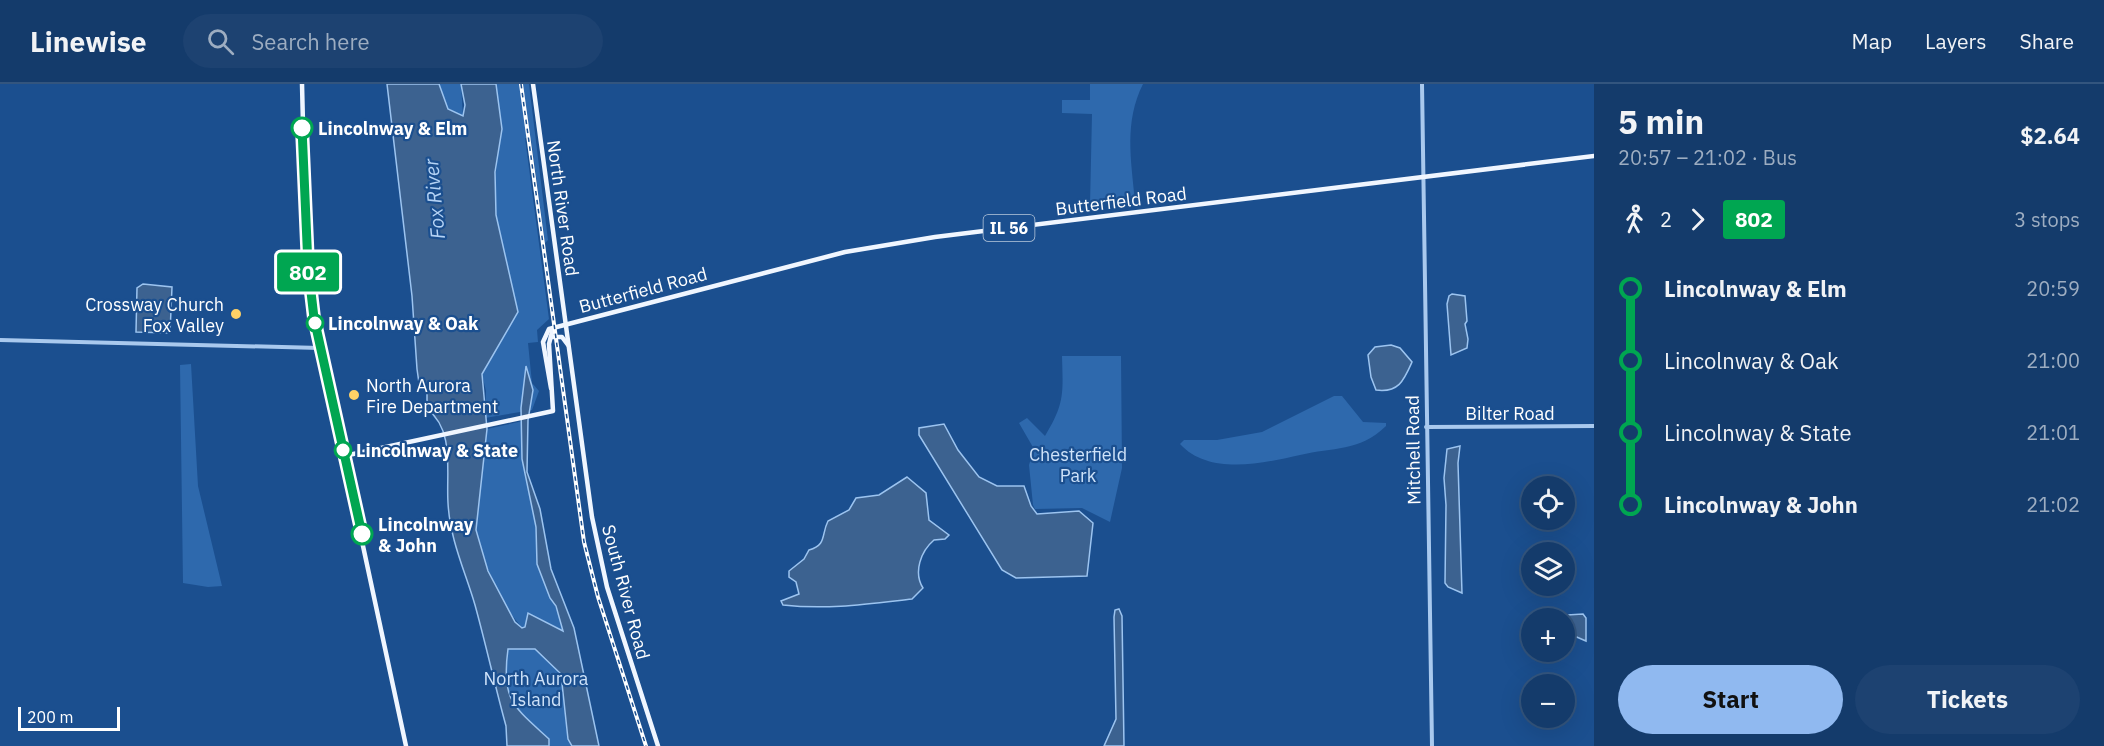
<!DOCTYPE html>
<meta charset="utf-8">
<style>
:root{--surface:#143b6b;--page:#1d4271;--text:#f1f3f6;--muted:#9dadc1;--line:#33557e;--accent:#90b9f0}
body{margin:0;font-family:"IBM Plex Sans",sans-serif;background:var(--page);color:var(--text);height:100vh;display:flex;flex-direction:column;font-size:22px;white-space:nowrap}
*{box-sizing:border-box;margin:0}
p{font-size:20px;color:var(--muted)}
.icon{flex:none;width:33px;height:33px;fill:none;stroke:currentColor;stroke-width:2;stroke-linecap:round;stroke-linejoin:round}
.map{position:relative;flex:1;overflow:hidden}
.panel{display:flex;flex-direction:column;background:var(--surface);width:510px}
.panel>*{flex:none}
.badge{padding:0 12px;border-radius:4px;font-size:21px;line-height:39px}
.tools{position:absolute;left:1521px;top:392px;display:grid;gap:12px}
.tools a{display:grid;place-items:center;width:54px;height:54px;border-radius:50%;background:var(--surface);box-shadow:0 6px 24px #0002,0 0 0 2px var(--line);font-size:30px}
.scale{position:absolute;left:18px;bottom:15px;width:102px;box-sizing:border-box;padding-left:6px;border:3px solid #fff;border-top:0;font-size:16px;line-height:21px;white-space:nowrap;color:#fff;-webkit-text-stroke:4px #1b4f8f;paint-order:stroke}
.map>.badge{position:absolute;translate:-50% -50%;box-shadow:0 0 0 3px #fff}
.legs{display:flex;align-items:center;gap:9px;height:66px;padding:0 24px;font-size:20px}
.legs p{margin-inline-start:auto}
.headline{display:flex;align-items:center;justify-content:space-between;height:102px;padding:0 24px}
h1{font-size:33px;font-weight:700;line-height:45px}
.primary-button{display:flex;gap:12px;margin-top:auto;padding:12px 24px}
.primary-button a{flex:1;height:69px;border-radius:36px;background:var(--accent);color:#111;font-size:24px;font-weight:700;line-height:69px;text-align:center}
.primary-button a+a{background:var(--page);color:var(--text)}
ul{padding:0 24px;list-style:none}
li{display:flex;align-items:center;gap:21px;height:72px;font-size:22px}
li i{display:grid;place-items:center;width:9px;height:100%;margin:0 8px;background:currentColor}
li i::after{content:'';width:15px;height:15px;margin:-8px;border:4px solid;border-radius:50%;background:var(--surface)}
li p{margin-inline-start:auto}
li:first-child i{background:linear-gradient(#0000 50%,currentColor 0)}
li:last-child i{background:linear-gradient(currentColor 50%,#0000 0)}
header{display:flex;align-items:center;gap:36px;box-sizing:border-box;height:84px;padding:0 30px;background:var(--surface);border-bottom:2px solid var(--line)}
header strong{font-size:28px}
nav{display:flex;gap:33px;margin-inline-start:auto;font-size:21px}
.search{width:420px;height:54px;background:var(--page);display:flex;align-items:center;gap:15px;box-sizing:border-box;padding:0 21px;border-radius:33px;color:var(--muted);font-size:22px}
main{display:flex;flex:1;min-height:0}
.map>svg:first-child{display:block}
.green{fill:#2e69ad}
.water{fill:#3c6290;stroke:#9cc4f0;stroke-width:1.5}
.lines{fill:none;stroke-linecap:round;stroke-linejoin:round}
.minor{stroke:#a9c9ee;stroke-width:4}
.major{stroke:#f0f6ff;stroke-width:4.5}
.rail-casing{stroke:#fff;stroke-width:4}
.rail{stroke:#1b4f8f;stroke-width:1.5;stroke-dasharray:4.5;stroke-linecap:butt}
.line-1-casing{stroke:#fff;stroke-width:14}
.line-1{stroke:#00a651;stroke-width:9}
.stop-1-dot{fill:#fff;stroke:#00a651;stroke-width:3}
.poi-dot{fill:#ffd166;stroke:#1b4f8f;stroke-width:2}
.labels{text-anchor:middle;dominant-baseline:central;stroke-width:4.5;stroke-linejoin:round;paint-order:stroke}
.shield{fill:#1b4f8f;stroke:#bbcadd;stroke-width:1.5}
.shield-label{font-size:16px;font-weight:bold;fill:#fff}
.stop-label{font-size:18px;font-weight:bold;fill:#fff;stroke:#1b4f8f;text-anchor:start}
.street-label{font-size:18px;fill:#fff;stroke:#1b4f8f}
.poi-label{font-size:18px;fill:#fff;stroke:#1b4f8f;text-anchor:end}
.park-label{font-size:18px;fill:#cfe3fa;stroke:#1b4f8f}
.water-label{font-size:20px;font-style:italic;fill:#b5d3f5;stroke:#1b4f8f}
</style>
<header>
<strong>Linewise</strong>
<div class="search"><svg class="icon" aria-label="search" viewBox="0 0 24 24"><circle cx="10" cy="10" r="6"/><path d="M15 15l6 6"/></svg>Search here</div>
<nav><a>Map</a><a>Layers</a><a>Share</a></nav>
</header>
<main>
<div class="map">
<svg width="1594" height="662" viewBox="0 0 1594 662">
<rect width="100%" height="100%" fill="#1b4f8f"/>
<!-- green -->
<g class="green">
<polygon points="439,0 461,0 463,33 448,25"/>
<polygon points="496,0 529,0 548,156 545,159 531,55 525,54 549,235 537,246 538,258 528,259 532,299 539,307 532,326 485,334 486,307 482,290 518,228 496,131 495,98 501,38"/>
<path d="M1090 0H1143C1124 38 1131 75 1135 117L1090 121 1092 30 1062 29V16H1090Z"/>
<path d="M1062 272H1121L1122 384 1110 438 1082 424 1035 425 1033 421 1029 381 1034 365 1019 339 1027 334 1045 352C1065 319 1063 309 1062 272Z"/>
<polygon points="191,280 198,402 222,502 208,503 183,499 180,281"/>
<path d="M1334 312H1342L1363 338 1386 339V342C1359 368 1333 363 1300 371 1264 379 1209 392 1180 360L1184 356H1217L1262 348Z"/>
<polygon points="523,337 522,375 536,443 537,480 565,545 563,547 528,529 525,543 522,544 504,521 479,465 476,446 487,345"/>
<polygon points="507,565 535,565 561,590 568,655 572,662 549,662 549,655 515,624 506,605"/>
</g>
<!-- water -->
<g class="water">
<path d="M387 0H439L448 25 463 32 465 21 461 0H496L502 45 495 88 496 131 518 228 482 290 487 345 476 446 488 487 515 538 522 544 525 543 528 529 563 547 556 522 550 514 537 480 536 443 522 375 521 324 526 282 533 306 528 336 527 388 540 425 551 485 574 544 599 662H572L568 655 561 590 535 565H508C501 616 513 622 549 655V662H507L506 642C495 602 486 561 475 521 465 487 450 456 448 419 446 387 455 346 427 325V310L419 299 417 285 412 212Z"/>
<polygon points="143,200 172,203 170,249 136,248 137,204"/>
<polygon points="1452,210 1465,212 1467,237 1465,240 1468,255 1467,264 1451,271 1447,220 1449,212"/>
<path d="M1391 261 1400 264 1412 278C1404 296 1399 309 1376 306L1371 293 1368 271 1375 263Z"/>
<polygon points="944,340 958,366 979,393 997,402 1024,402 1031,422 1037,430 1079,427 1093,439 1087,492 1016,494 1002,486 919,351 919,344"/>
<polygon points="1460,362 1458,379 1462,509 1448,503 1445,499 1446,421 1444,394 1447,365"/>
<path d="M907 393 926 409 929 436 949 451 945 455 934 456C921 467 913 488 923 504L912 515C868 520 828 526 783 521L781 517 799 510 796 498 789 493V487L804 475 809 466C827 461 821 451 828 437L849 426 856 414 879 411Z"/>
<polygon points="1119,525 1122,532 1124,662 1104,662 1116,635 1114,533 1115,526"/>
<polygon points="1583,530 1586,534 1586,557 1565,548 1564,534 1534,533"/>
</g>
<g class="lines">
<!-- minor -->
<g class="minor">
<polyline points="1422,0 1432,662"/>
<polyline points="0,256 320,264"/>
<polyline points="1426,343 1594,342"/>
</g>
<!-- major -->
<g class="major">
<polyline points="302,0 306,162 314,234 406,662"/>
<polyline points="533,0 592,433 607,503 658,662"/>
<polyline points="551,253 562,253 568,261"/>
<polyline points="551,304 543,258 549,245 845,168 935,153 1594,72"/>
<polyline points="344,372 553,327 549,260 553,244"/>
</g>
<!-- rail casing -->
<g class="rail-casing">
<polyline id="rail" points="521,0 584,458 598,513 646,662"/>
</g>
<!-- rail -->
<use href="#rail" class="rail"/>
</g>
<g class="lines">
<!-- line-1 casing -->
<g class="line-1-casing">
<polyline id="line-1" points="302,44 308,182 314,234 362,450"/>
</g>
<!-- line-1 -->
<use href="#line-1" class="line-1"/>
</g>
<!-- markers -->
<g class="stop-1-dot">
<circle cx="302" cy="44" r="10"/>
<circle cx="315" cy="239" r="8"/>
<circle cx="343" cy="366" r="8"/>
<circle cx="362" cy="450" r="10"/>
</g>
<g class="poi-dot">
<circle cx="236" cy="230" r="6"/>
<circle cx="354" cy="311" r="6"/>
</g>
<g class="labels">
<!-- shield labels -->
<rect class="shield" x="983.5" y="131" width="51" height="26" rx="4.5"/>
<g class="shield-label">
<text x="1009" y="144">IL 56</text>
</g>
<!-- stop labels -->
<g class="stop-label">
<text x="318" y="44">Lincolnway &amp; Elm</text>
<text x="328" y="239">Lincolnway &amp; Oak</text>
<text x="356" y="366">Lincolnway &amp; State</text>
<text x="378" y="440">Lincolnway<tspan x="378" dy="21">&amp; John</tspan></text>
</g>
<!-- street labels -->
<g class="street-label">
<text transform="translate(1121 117) rotate(-7)">Butterfield Road</text>
<text transform="translate(563 124) rotate(82)">North River Road</text>
<text transform="translate(643 206) rotate(-15)">Butterfield Road</text>
<text x="1510" y="329">Bilter Road</text>
<text transform="translate(1413 366) rotate(-91)">Mitchell Road</text>
<text transform="translate(626 508) rotate(75)">South River Road</text>
</g>
<!-- poi labels -->
<g class="poi-label">
<text x="224" y="220">Crossway Church<tspan x="224" dy="21">Fox Valley</tspan></text>
<text x="366" y="301" text-anchor="start">North Aurora<tspan x="366" dy="21">Fire Department</tspan></text>
</g>
<!-- park labels -->
<g class="park-label">
<text x="1078" y="370">Chesterfield<tspan x="1078" dy="21">Park</tspan></text>
<text x="536" y="594">North Aurora<tspan x="536" dy="21">Island</tspan></text>
</g>
<!-- water labels -->
<g class="water-label">
<text transform="translate(434 115) rotate(-95)">Fox River</text>
</g>
</g>
</svg>
<div class="tools">
<a><svg class="icon" aria-label="locate" viewBox="0 0 24 24"><circle cx="12" cy="12" r="6"/><path d="M12 2v4M12 18v4M2 12h4M18 12h4"/></svg></a>
<a><svg class="icon" aria-label="layers" viewBox="0 0 24 24"><path d="M12 4l9 5-9 5-9-5zM3 14l9 5 9-5"/></svg></a>
<a>+</a>
<a>−</a>
</div>
<div class="scale">200 m</div>
<b class="badge" style="left:308px;top:188px;background:#00a651;color:#fff">802</b>
</div>
<section class="panel">
<div class="headline"><div><h1>5 min</h1><p>20:57 – 21:02 · Bus</p></div><b>$2.64</b></div>
<div class="legs"><svg class="icon" aria-label="walk" viewBox="0 0 24 24"><circle cx="13" cy="4" r="2"/><path d="M13 8l-2 6 4 7M11 14l-3 7M7 12l3-4h3l4 4"/></svg>2<svg class="icon" aria-label="forward" viewBox="0 0 24 24"><path d="M9 5l7 7-7 7"/></svg><b class="badge" style="background:#00a651;color:#fff">802</b><p>3 stops</p></div>
<ul>
<li><i style="color:#00a651"></i><b>Lincolnway &amp; Elm</b><p>20:59</p></li>
<li><i style="color:#00a651"></i><span>Lincolnway &amp; Oak</span><p>21:00</p></li>
<li><i style="color:#00a651"></i><span>Lincolnway &amp; State</span><p>21:01</p></li>
<li><i style="color:#00a651"></i><b>Lincolnway &amp; John</b><p>21:02</p></li>
</ul>
<div class="primary-button"><a>Start</a><a>Tickets</a></div>
</section>
</main>
